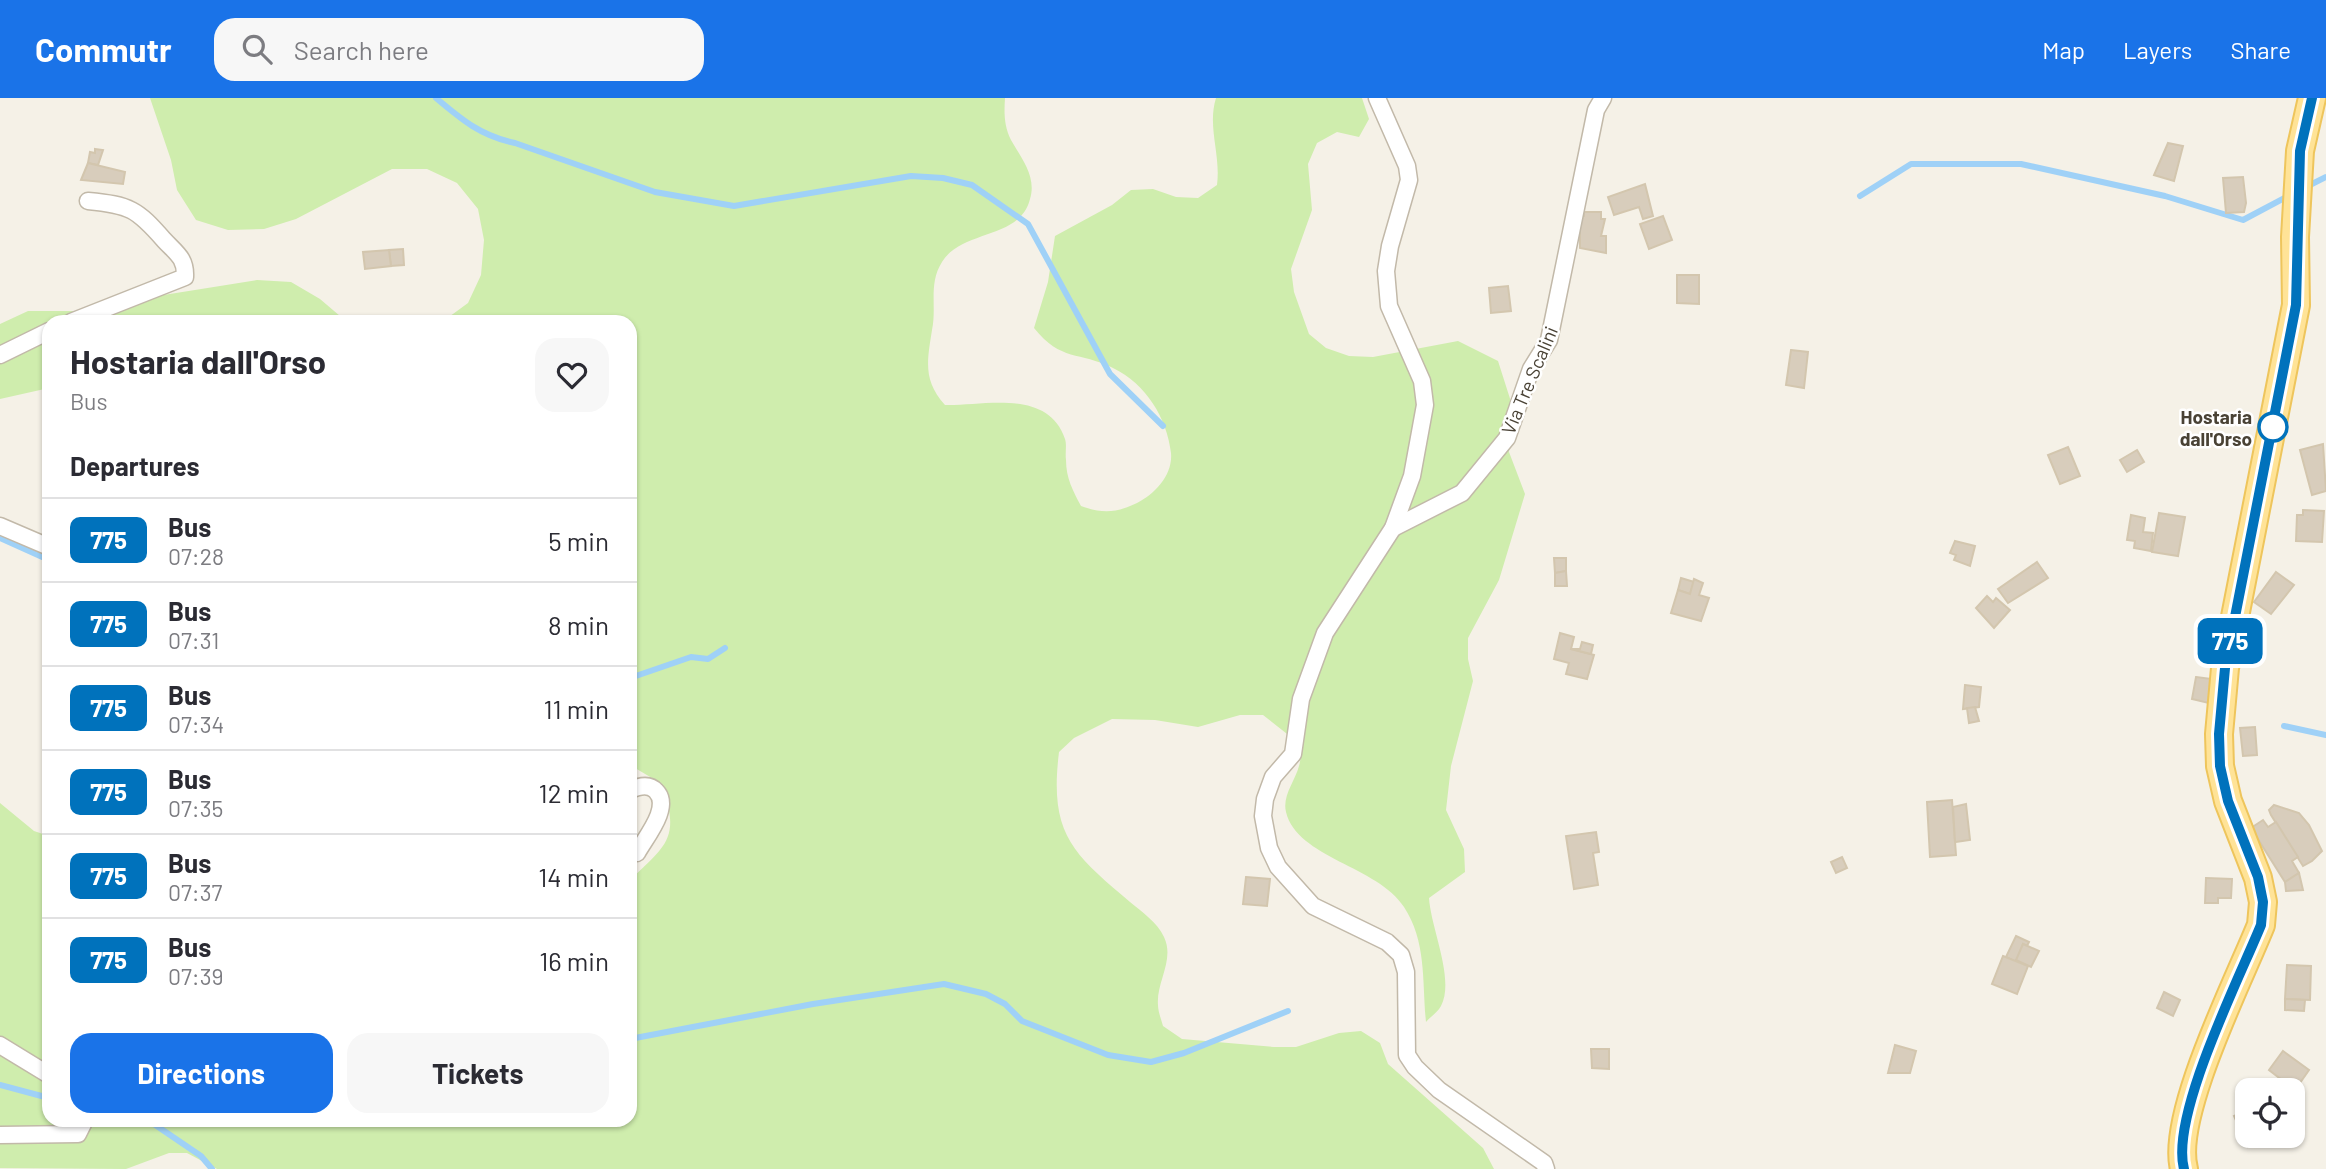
<!DOCTYPE html>
<style>
:root{--surface:#fff;--page:#f7f7f7;--text:#2b2b33;--muted:#7c7c81;--line:#e1e1e2;--accent:#1a73e8}
body{margin:0;font-family:Barlow,sans-serif;background:var(--page);color:var(--text);height:100vh;display:flex;flex-direction:column;font-size:26px;white-space:nowrap}
*{box-sizing:border-box;margin:0}
p{font-size:23px;color:var(--muted)}
.icon{flex:none;width:38px;height:38px;fill:none;stroke:currentColor;stroke-width:2;stroke-linecap:round;stroke-linejoin:round}
.map{position:relative;flex:1;overflow:hidden}
.details{position:absolute;left:42px;top:217px;width:595px;height:812px;display:flex;flex-direction:column;background:var(--surface);border-radius:21px;box-shadow:0 2px 5px #0004}
.details>*{flex:none}
.badge{padding:0 14px;border-radius:10px;font-size:24px;line-height:46px}
.tools{position:absolute;left:2235px;top:980px;display:grid;gap:14px}
.tools a{display:grid;place-items:center;width:70px;height:70px;border-radius:14px;background:var(--surface);box-shadow:0 2px 5px #0004;font-size:35px}
.map>.badge{position:absolute;translate:-50% -50%;box-shadow:0 0 0 4px #fff}
h2{padding:0 28px;font-size:26px;line-height:63px}
.round{display:grid;place-items:center;flex:none;width:74px;height:74px;border-radius:21px;background:var(--page)}
.head{display:flex;align-items:center;justify-content:space-between;height:119px;padding:0 28px}
h1{font-size:33px;font-weight:700;line-height:52px}
.cta{display:flex;gap:14px;margin-top:auto;padding:14px 28px}
.cta a{flex:1;height:80px;border-radius:21px;background:var(--accent);color:#fff;font-size:28px;font-weight:700;line-height:80px;text-align:center}
.cta a+a{background:var(--page);color:var(--text)}
ul{padding:0;list-style:none}
li{display:flex;align-items:center;gap:21px;height:84px;padding:0 28px;border-top:2px solid var(--line)}
li div{flex:1}
li b{display:block;font-size:26px}
li em{font-style:normal}
li .badge{min-width:77px;font-weight:700;text-align:center}
header{display:flex;align-items:center;gap:42px;box-sizing:border-box;height:98px;padding:0 35px;background:var(--accent);color:#fff}
header strong{font-size:33px}
nav{display:flex;gap:38px;margin-inline-start:auto;font-size:24px}
.search{width:490px;height:63px;background:var(--page);display:flex;align-items:center;gap:18px;box-sizing:border-box;padding:0 24px;border-radius:21px;color:var(--muted);font-size:26px}
.map>svg:first-child{display:block}
.green{fill:#cfedad}
.lines{fill:none;stroke-linecap:round;stroke-linejoin:round}
.stream{stroke:#9fd1f7;stroke-width:6}
.building{fill:#d8cdbc;stroke:#d3c6ae;stroke-width:2}
.minor-casing{stroke:#c2b9a9;stroke-width:19}
.primary-casing{stroke:#eec55c;stroke-width:30}
.minor{stroke:#fff;stroke-width:16}
.primary{stroke:#ffe397;stroke-width:26}
.line-casing{stroke:#fff;stroke-width:16}
.line{stroke:#0072bc;stroke-width:10}
.stop-dot{fill:#fff;stroke:#0072bc;stroke-width:3.5}
.labels{text-anchor:middle;dominant-baseline:central;stroke-width:5;stroke-linejoin:round;paint-order:stroke}
.street-label{font-size:19px;fill:#494235;stroke:#fff}
.stop-label{font-size:19px;font-weight:bold;fill:#494235;stroke:#fff;text-anchor:end}
</style>
<header>
<strong>Commutr</strong>
<div class="search"><svg class="icon" aria-label="search" viewBox="0 0 24 24"><circle cx="10" cy="10" r="6"/><path d="M15 15l6 6"/></svg>Search here</div>
<nav><a>Map</a><a>Layers</a><a>Share</a></nav>
</header>
<div class="map">
<svg width="2326" height="1071" viewBox="0 0 2326 1071">
<rect width="100%" height="100%" fill="#f5f1e7"/>
<!-- green -->
<g class="green">
<path d="M150 0H1005C1004 15 1004 28 1011 42 1021 60 1037 78 1030 101 1020 142 962 131 942 164 928 186 937 209 932 232 927 264 923 282 945 307 983 308 1048 290 1065 341 1067 347 1065 355 1066 362 1066 380 1073 393 1081 408 1103 416 1116 415 1137 405 1155 396 1173 377 1171 355 1167 320 1146 286 1113 270 1079 253 1061 264 1034 230L1048 184 1055 138 1112 107 1131 92 1153 91 1176 99 1198 100 1217 87C1221 56 1207 29 1216 0H1362L1369 21 1359 39 1337 34 1317 45 1308 66 1312 112 1291 171 1294 194 1309 236 1326 250 1349 258 1373 259 1458 243 1498 263 1513 310 1509 354 1525 396 1499 482 1468 540V561L1473 583 1451 668 1446 712 1464 751 1465 774 1429 800C1431 831 1455 881 1441 908 1438 914 1430 919 1426 924 1422 885 1427 844 1404 809 1378 768 1297 760 1286 714 1282 698 1295 683 1299 668 1301 662 1301 654 1301 647L1263 617H1240L1198 629 1155 622 1112 621 1074 640 1059 654C1049 736 1072 755 1130 804 1142 814 1157 824 1164 839 1175 862 1156 884 1158 907 1158 913 1161 921 1163 928L1182 941 1274 949H1296L1339 935 1361 933 1380 945 1388 966 1483 1050 1494 1071H217L187 1055H169L126 1071 0 1070V705L34 733 49 738V1022H630V782C668 746 680 740 662 686L630 667V224H442L468 205 481 177 484 142 478 111 457 85 427 71H392L296 121 264 131 228 132 196 122 177 92 171 62Z"/>
<polygon points="257,182 291,184 320,201 347,224 49,224 49,290 0,301 0,226 28,213 93,213 126,203"/>
</g>
<g class="lines">
<!-- stream -->
<g class="stream">
<path d="M436 0C462 22 481 38 515 45L655 94 734 108 911 78 943 80 972 87 1028 126 1110 276 1163 328"/>
<polyline points="2306,89 2326,79"/>
<polyline points="1860,98 1911,66 2021,66 2165,98 2243,122 2290,97"/>
<polyline points="0,440 49,462"/>
<polyline points="630,580 691,559 708,561 725,550"/>
<polyline points="2284,628 2326,637"/>
<polyline points="630,941 813,906 944,886 986,896 1005,906 1022,923 1108,957 1151,964 1184,955 1288,913"/>
<polyline points="0,987 49,1000"/>
<polyline points="148,1022 201,1058 212,1071"/>
</g>
</g>
<!-- building -->
<g class="building">
<polygon points="2168,45 2183,48 2174,83 2154,77"/>
<polygon points="95,51 103,52 98,67 88,65 90,54 95,55"/>
<polygon points="88,65 125,74 123,86 81,82"/>
<polygon points="2243,79 2246,105 2244,114 2226,115 2223,80"/>
<polygon points="1645,86 1653,118 1643,121 1639,109 1614,117 1608,99"/>
<polygon points="1584,114 1601,114 1601,121 1605,121 1601,138 1606,138 1606,155 1580,150 1580,118 1584,118"/>
<polygon points="1663,118 1672,142 1649,151 1640,126"/>
<polygon points="403,151 404,167 391,168 389,152"/>
<polygon points="389,152 391,168 365,171 363,154"/>
<polygon points="1677,177 1699,177 1699,206 1677,205"/>
<polygon points="1508,188 1511,213 1491,215 1489,190"/>
<polygon points="1791,252 1808,254 1804,290 1786,287"/>
<polygon points="2323,346 2326,393 2312,397 2300,352"/>
<polygon points="2068,349 2080,378 2060,386 2048,357"/>
<polygon points="2137,352 2144,364 2127,374 2120,362"/>
<polygon points="2303,412 2324,413 2322,444 2296,443 2297,417 2303,417"/>
<polygon points="2159,415 2185,419 2178,458 2152,454"/>
<polygon points="2131,417 2145,420 2143,434 2153,435 2151,453 2134,450 2135,443 2127,442"/>
<polygon points="1955,443 1975,448 1970,468 1954,462 1956,457 1950,455"/>
<polygon points="1554,460 1566,460 1566,473 1555,475"/>
<polygon points="2037,464 2048,480 2008,505 1998,491"/>
<polygon points="1566,473 1567,488 1555,488 1555,475"/>
<polygon points="2276,474 2294,487 2271,516 2254,504"/>
<polygon points="1681,480 1694,484 1690,496 1678,492"/>
<polygon points="1694,481 1703,485 1699,497 1709,500 1701,523 1671,515 1678,492 1690,496"/>
<polygon points="1987,498 1993,504 1996,500 2010,512 1994,530 1976,510"/>
<polygon points="1560,535 1574,539 1571,551 1594,557 1587,581 1566,576 1569,565 1554,561"/>
<polygon points="1582,544 1593,547 1591,556 1571,551 1580,551"/>
<polygon points="2196,579 2212,581 2209,605 2192,601"/>
<polygon points="1965,587 1981,589 1979,609 1963,611"/>
<polygon points="1975,609 1979,623 1969,625 1967,610"/>
<polygon points="2255,629 2257,657 2243,658 2240,630"/>
<polygon points="1952,702 1956,757 1930,759 1927,704"/>
<polygon points="1966,706 1970,742 1955,744 1953,709"/>
<polygon points="2274,707 2299,715 2309,727 2322,753 2312,763 2303,768 2271,717 2269,712"/>
<polygon points="2263,722 2268,729 2276,724 2298,759 2292,763 2299,775 2285,784 2251,730"/>
<polygon points="1596,734 1599,754 1593,755 1598,787 1574,791 1566,738"/>
<polygon points="1842,759 1847,770 1836,775 1831,764"/>
<polygon points="2299,775 2303,792 2286,793 2285,784"/>
<polygon points="1246,779 1270,781 1267,808 1243,806"/>
<polygon points="2206,780 2232,781 2231,800 2218,800 2218,805 2205,805"/>
<polygon points="2016,838 2029,844 2027,848 2023,846 2016,864 2006,859"/>
<polygon points="2023,846 2039,853 2031,869 2016,862"/>
<polygon points="2003,858 2028,868 2017,896 1992,886"/>
<polygon points="2287,867 2311,868 2310,902 2285,901"/>
<polygon points="2164,894 2180,902 2173,918 2157,910"/>
<polygon points="2285,901 2305,902 2304,913 2285,912"/>
<polygon points="1895,947 1916,953 1910,975 1888,975"/>
<polygon points="1591,951 1609,951 1609,971 1592,970"/>
<polygon points="2283,953 2309,972 2295,992 2269,972"/>
<polygon points="2247,1012 2247,1038 2265,1038 2266,1041 2248,1049 2234,1018"/>
</g>
<g class="lines">
<!-- minor casing -->
<g class="minor-casing">
<g id="minor">
<polyline points="1377,0 1407,68 1409,82 1390,148 1386,173 1389,208 1422,283 1425,307 1412,378 1393,430 1325,535 1301,601 1293,656 1273,679 1265,701 1263,718 1269,750 1278,769 1313,808 1387,844 1401,857 1406,874 1407,957 1415,969 1439,992 1544,1065 1546,1071"/>
<path d="M71 224 185 179C186 160 176 155 164 142 137 111 130 107 88 103"/>
<polyline points="0,257 49,233"/>
<polyline points="0,428 49,449"/>
<polyline points="1393,430 1462,395 1507,340 1531,271 1549,242 1596,12 1603,0"/>
<path d="M630 692C639 688 649 685 656 693 672 709 645 740 637 755"/>
<polyline points="0,947 49,977"/>
<polyline points="0,1037 78,1036 85,1022"/>
</g>
</g>
<!-- primary casing -->
<g class="primary-casing">
<path id="primary" d="M2184 1071C2170 1018 2239 882 2261 827L2263 804 2258 780 2228 703 2220 668 2219 636 2225 570 2296 207 2295 139 2300 53 2312 0"/>
</g>
<!-- minor -->
<use href="#minor" class="minor"/>
<!-- primary -->
<use href="#primary" class="primary"/>
</g>
<g class="lines">
<!-- line casing -->
<g class="line-casing">
<path id="line" d="M2184 1071C2170 1018 2239 881 2261 827L2263 804 2258 779 2228 703 2220 668 2219 636 2225 570 2296 207 2300 53 2312 0"/>
</g>
<!-- line -->
<use href="#line" class="line"/>
</g>
<!-- markers -->
<circle class="stop-dot" cx="2273" cy="329" r="14"/>
<g class="labels">
<!-- street labels -->
<g class="street-label">
<text transform="translate(1529 282) rotate(-67)">Via Tre Scalini</text>
</g>
<!-- stop labels -->
<g class="stop-label">
<text x="2252" y="318">Hostaria<tspan x="2252" dy="22">dall'Orso</tspan></text>
</g>
</g>
</svg>
<div class="tools">
<a><svg class="icon" aria-label="locate" viewBox="0 0 24 24"><circle cx="12" cy="12" r="6"/><path d="M12 2v4M12 18v4M2 12h4M18 12h4"/></svg></a>
</div>
<b class="badge" style="left:2230px;top:543px;background:#0072bc;color:#fff">775</b>
<section class="details">
<div class="head"><div><h1>Hostaria dall'Orso</h1><p>Bus</p></div><a class="round"><svg class="icon" aria-label="heart" viewBox="0 0 24 24"><path d="M12 20l-8-8c-3-5 5-10 8-4 3-6 11-1 8 4z"/></svg></a></div>
<h2>Departures</h2>
<ul>
<li><span class="badge" style="background:#0072bc;color:#fff">775</span><div><b>Bus</b><p>07:28</p></div><em>5 min</em></li>
<li><span class="badge" style="background:#0072bc;color:#fff">775</span><div><b>Bus</b><p>07:31</p></div><em>8 min</em></li>
<li><span class="badge" style="background:#0072bc;color:#fff">775</span><div><b>Bus</b><p>07:34</p></div><em>11 min</em></li>
<li><span class="badge" style="background:#0072bc;color:#fff">775</span><div><b>Bus</b><p>07:35</p></div><em>12 min</em></li>
<li><span class="badge" style="background:#0072bc;color:#fff">775</span><div><b>Bus</b><p>07:37</p></div><em>14 min</em></li>
<li><span class="badge" style="background:#0072bc;color:#fff">775</span><div><b>Bus</b><p>07:39</p></div><em>16 min</em></li>
</ul>
<div class="cta"><a>Directions</a><a>Tickets</a></div>
</section>
</div>
